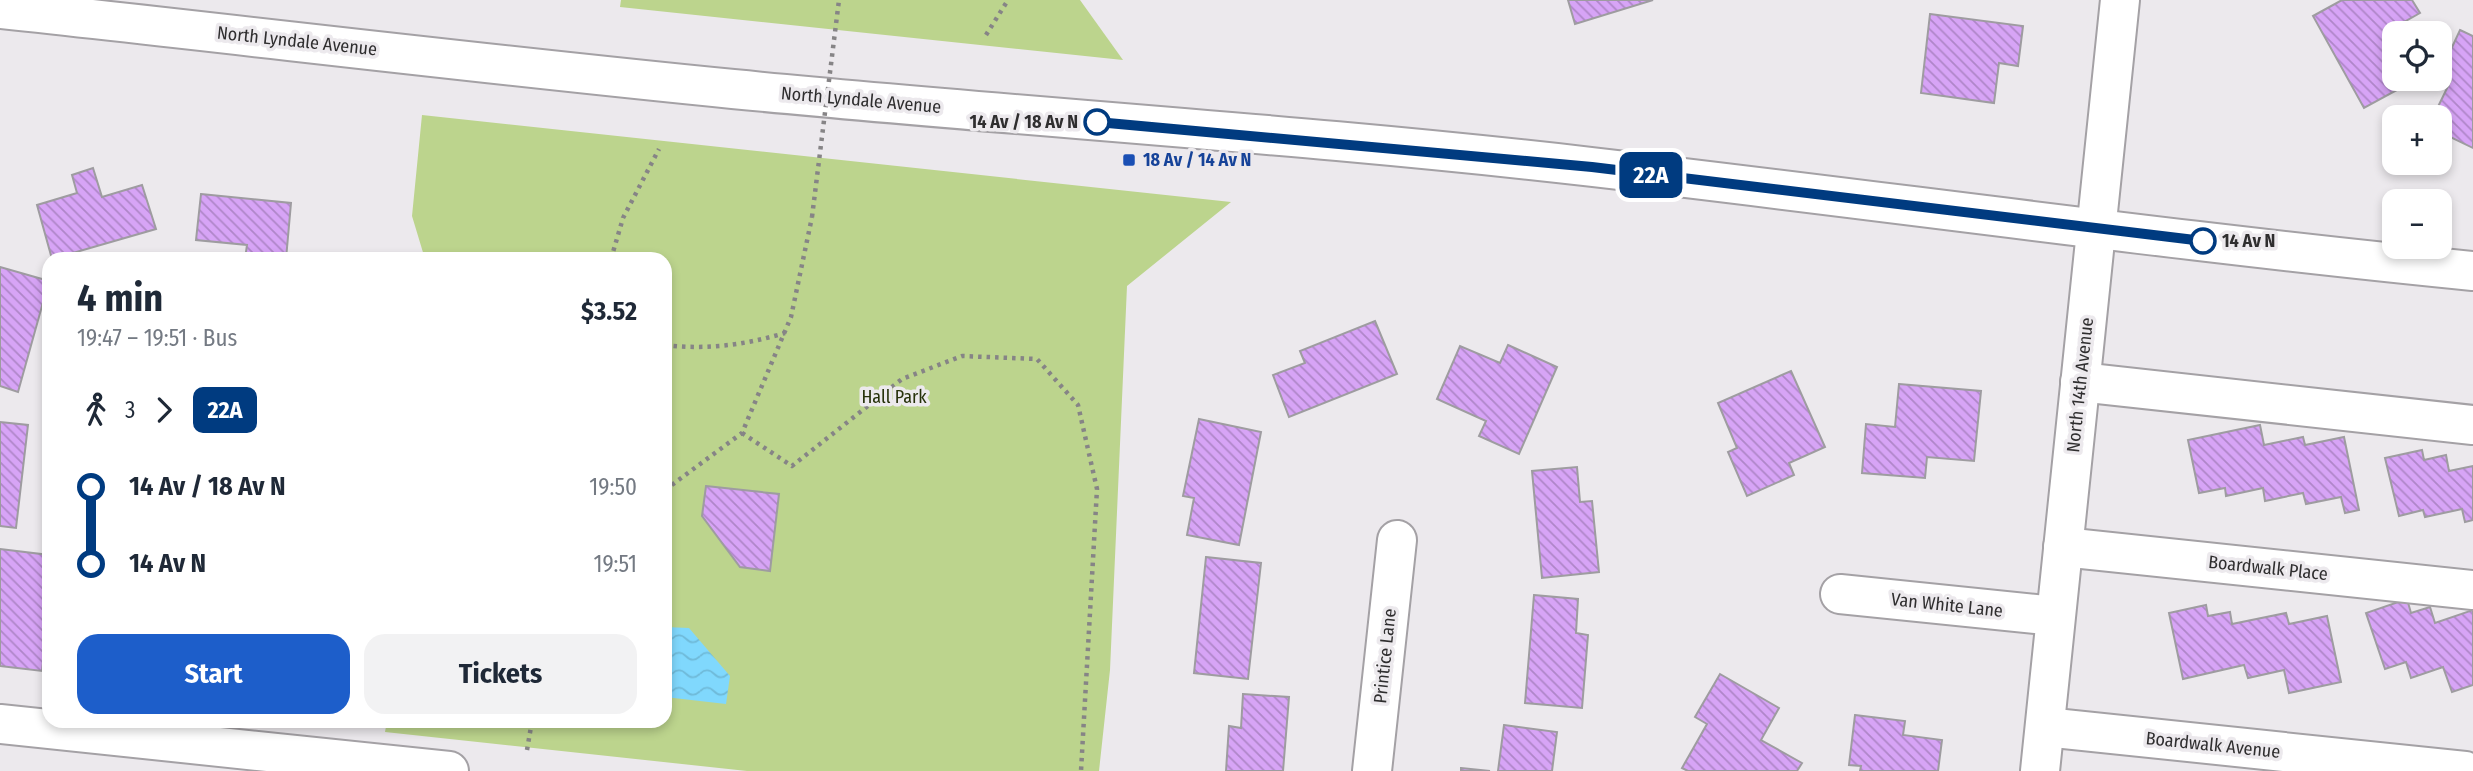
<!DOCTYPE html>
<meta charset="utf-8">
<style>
:root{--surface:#fff;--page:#f2f2f3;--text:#1f2937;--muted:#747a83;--accent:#1d5eca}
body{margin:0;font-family:"Fira Sans Condensed",sans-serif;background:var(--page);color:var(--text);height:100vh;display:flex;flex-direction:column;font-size:26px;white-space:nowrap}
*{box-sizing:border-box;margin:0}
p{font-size:23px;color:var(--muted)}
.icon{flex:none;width:38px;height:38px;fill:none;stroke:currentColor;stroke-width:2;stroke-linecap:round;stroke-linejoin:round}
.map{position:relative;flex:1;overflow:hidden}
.details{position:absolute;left:42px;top:252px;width:630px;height:476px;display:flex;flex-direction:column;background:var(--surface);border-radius:21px;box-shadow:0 4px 10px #0003}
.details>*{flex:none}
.badge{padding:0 14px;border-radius:10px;font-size:24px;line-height:46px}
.tools{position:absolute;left:2382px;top:21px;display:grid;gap:14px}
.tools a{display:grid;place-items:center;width:70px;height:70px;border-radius:14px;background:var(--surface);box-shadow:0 4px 10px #0003;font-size:35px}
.map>.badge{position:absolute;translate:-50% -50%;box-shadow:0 0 0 4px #fff}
.legs{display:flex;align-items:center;gap:10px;height:77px;padding:0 35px;font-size:23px}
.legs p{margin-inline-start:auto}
.summary{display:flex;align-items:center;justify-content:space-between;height:119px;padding:0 35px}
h1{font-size:38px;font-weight:700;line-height:52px}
.primary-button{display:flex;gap:14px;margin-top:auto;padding:14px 35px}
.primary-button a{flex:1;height:80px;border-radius:21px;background:var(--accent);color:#fff;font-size:28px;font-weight:700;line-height:80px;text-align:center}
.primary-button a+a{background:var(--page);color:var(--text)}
ul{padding:0 35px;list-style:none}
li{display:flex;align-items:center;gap:24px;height:77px;font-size:26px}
li i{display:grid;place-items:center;width:10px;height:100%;margin:0 9px;background:currentColor}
li i::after{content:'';width:18px;height:18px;margin:-9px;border:5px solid;border-radius:50%;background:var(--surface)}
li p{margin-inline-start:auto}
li:first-child i{background:linear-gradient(#0000 50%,currentColor 0)}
li:last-child i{background:linear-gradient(currentColor 50%,#0000 0)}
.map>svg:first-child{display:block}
.green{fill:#bcd48d}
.water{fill:url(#water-waves)}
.building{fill:url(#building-back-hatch);stroke:#9e9ca0;stroke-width:2}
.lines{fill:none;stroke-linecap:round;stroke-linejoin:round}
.minor-casing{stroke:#a4a1a5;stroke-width:42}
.path{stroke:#868486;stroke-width:4.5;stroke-dasharray:3.5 5;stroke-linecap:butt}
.minor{stroke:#fff;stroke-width:38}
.path-bridge{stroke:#868486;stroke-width:4.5;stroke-dasharray:3.5 5;stroke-linecap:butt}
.line-1-casing{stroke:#fff;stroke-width:16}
.line-1{stroke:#003b80;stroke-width:10}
.stop-1-dot{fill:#fff;stroke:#003b80;stroke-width:3.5}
.transit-dot{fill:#1a4fb4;stroke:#ece9ed;stroke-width:2.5}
.labels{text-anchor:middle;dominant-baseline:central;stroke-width:7;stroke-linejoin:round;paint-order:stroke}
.street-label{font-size:18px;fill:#2f2e2f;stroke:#ece9ed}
.stop-label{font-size:18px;font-weight:bold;fill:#2f2e2f;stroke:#ece9ed;text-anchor:end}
.transit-label{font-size:18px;font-weight:bold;fill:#164399;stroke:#ece9ed;text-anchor:start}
.park-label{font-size:18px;fill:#26310a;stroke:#ece9ed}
</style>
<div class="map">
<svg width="2473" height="771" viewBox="0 0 2473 771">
<defs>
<pattern id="water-waves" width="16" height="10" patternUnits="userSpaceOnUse" patternTransform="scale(1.75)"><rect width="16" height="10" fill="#80d8fd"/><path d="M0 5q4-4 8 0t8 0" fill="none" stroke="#6fbad9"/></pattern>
<pattern id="building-back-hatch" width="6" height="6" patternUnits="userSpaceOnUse" patternTransform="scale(1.75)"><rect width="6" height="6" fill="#d7a4f6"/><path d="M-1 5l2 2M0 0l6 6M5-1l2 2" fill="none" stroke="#af86c8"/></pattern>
</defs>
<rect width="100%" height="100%" fill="#ece9ed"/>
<!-- green -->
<g class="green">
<polygon points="621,0 1080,0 1123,60 620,7"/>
<polygon points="422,115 1231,202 1127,286 1110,670 1099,771 747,771 385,732 387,721 665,721 665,259 425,259 412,216"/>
</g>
<!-- water -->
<polygon class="water" points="665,627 689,628 730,676 726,704 665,697"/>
<!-- building -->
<g class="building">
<polygon points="1568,0 1653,0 1575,24"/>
<polygon points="2342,0 2412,0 2420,13 2390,30 2394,37 2394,79 2417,79 2364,108 2313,16"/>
<polygon points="1930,14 2023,26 2018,66 1999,63 1994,103 1921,93"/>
<polygon points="2460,30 2473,36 2473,148 2440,132 2440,117 2433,117 2451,80 2440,73"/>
<polygon points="93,168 102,197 142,185 156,229 52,259 37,205 77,193 72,175"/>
<polygon points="201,194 291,203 286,259 245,259 247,245 196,240"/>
<polygon points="0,267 49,281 18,392 0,386"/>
<polygon points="1375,321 1397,374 1289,417 1273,375 1305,363 1300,351"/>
<polygon points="1508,345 1557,367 1519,454 1479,436 1486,421 1437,399 1460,346 1500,363"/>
<polygon points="1791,371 1825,447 1789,463 1794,475 1747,496 1728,452 1737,448 1718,403"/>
<polygon points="1899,384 1981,391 1974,461 1927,457 1925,478 1862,473 1866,424 1895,427"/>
<polygon points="1199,419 1261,432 1239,545 1187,535 1194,498 1183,496"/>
<polygon points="0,422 28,425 16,528 0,526"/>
<polygon points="2260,425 2264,445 2303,437 2305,445 2344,437 2359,510 2345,513 2341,497 2306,504 2303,493 2265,501 2263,488 2226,496 2225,488 2199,493 2188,440"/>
<polygon points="2422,450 2424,460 2446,455 2449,471 2473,466 2473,520 2465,522 2462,509 2425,517 2423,510 2399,516 2385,458"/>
<polygon points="1577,467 1580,502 1592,501 1599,572 1542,578 1532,471"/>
<polygon points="706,486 779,494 770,571 740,567 702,516"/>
<polygon points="0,549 49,555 49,608 42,671 0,666"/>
<polygon points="1206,557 1261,563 1248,679 1194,673"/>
<polygon points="1534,595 1578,599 1576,633 1588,635 1582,708 1525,703"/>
<polygon points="2407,599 2411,613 2430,607 2435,623 2473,610 2473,685 2452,692 2443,667 2411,678 2406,662 2385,669 2366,613"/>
<polygon points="2206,605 2208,616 2230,612 2232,624 2286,613 2289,624 2327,616 2341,682 2289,693 2284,670 2248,678 2244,665 2183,679 2169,613"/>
<polygon points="1720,674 1779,708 1761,740 1802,763 1797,771 1688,771 1682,768 1707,724 1695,717"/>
<polygon points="1243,694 1289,697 1283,771 1226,771 1229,726 1241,728"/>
<polygon points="1855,715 1905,721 1903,735 1942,740 1938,771 1860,771 1861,766 1849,765"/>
<polygon points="1504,725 1557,732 1552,771 1498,771"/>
<polygon points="1461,768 1490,771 1461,771"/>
</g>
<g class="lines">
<!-- minor casing -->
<g class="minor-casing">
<g id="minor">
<path d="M0 9C244 35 488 65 733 89 1019 117 1306 134 1592 167 1886 201 2179 242 2473 271"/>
<polyline points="2080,382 2473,425"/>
<polyline points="2063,547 2473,590"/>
<polyline points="1840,594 2055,616"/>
<polyline points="0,724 449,771"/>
<polyline points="2045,727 2465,771"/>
<polyline points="1372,771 1397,540"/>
<polyline points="2040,771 2120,0"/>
</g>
</g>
<!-- path -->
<g class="path">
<polyline points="986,35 1008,0"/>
<polyline points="611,259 623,218 659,149"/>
<path d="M665 345C707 350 744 345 785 333"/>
<polyline points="742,433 792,466 902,379 962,356 1037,359 1078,405 1097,489 1081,771"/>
<polyline points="665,490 742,433 791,317 812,217"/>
<polyline points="527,750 532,721"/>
</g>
<!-- minor -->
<use href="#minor" class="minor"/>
<!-- path-bridge -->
<polyline class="path-bridge" points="812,217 839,0"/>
</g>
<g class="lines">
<!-- line-1 casing -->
<g class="line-1-casing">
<polyline id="line-1" points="1097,122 1592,167 2203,241"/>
</g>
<!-- line-1 -->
<use href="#line-1" class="line-1"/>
</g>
<!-- markers -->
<g class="stop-1-dot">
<circle cx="1097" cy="122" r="12"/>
<circle cx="2203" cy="241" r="12"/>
</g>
<rect class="transit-dot" x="1122" y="153" width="14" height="14" rx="3.5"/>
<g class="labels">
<!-- street labels -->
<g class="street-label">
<text transform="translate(297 41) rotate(6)">North Lyndale Avenue</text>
<text transform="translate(861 100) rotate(5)">North Lyndale Avenue</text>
<text transform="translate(2080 385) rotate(-84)">North 14th Avenue</text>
<text transform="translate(2268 568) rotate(6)">Boardwalk Place</text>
<text transform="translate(1947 605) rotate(6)">Van White Lane</text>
<text transform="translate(1385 656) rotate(-84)">Printice Lane</text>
<text transform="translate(2213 745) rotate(6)">Boardwalk Avenue</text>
</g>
<!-- stop labels -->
<g class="stop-label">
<text x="1078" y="122">14 Av / 18 Av N</text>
<text x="2222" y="241" text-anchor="start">14 Av N</text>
</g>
<!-- transit labels -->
<g class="transit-label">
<text x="1143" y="160">18 Av / 14 Av N</text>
</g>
<!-- park labels -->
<g class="park-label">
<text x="894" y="397">Hall Park</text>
</g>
</g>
</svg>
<div class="tools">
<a><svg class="icon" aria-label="locate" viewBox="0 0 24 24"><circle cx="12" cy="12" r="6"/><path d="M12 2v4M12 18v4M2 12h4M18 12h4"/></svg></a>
<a>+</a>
<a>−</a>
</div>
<b class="badge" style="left:1651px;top:175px;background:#003b80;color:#fff">22A</b>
<section class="details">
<div class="summary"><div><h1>4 min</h1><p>19:47 – 19:51 · Bus</p></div><b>$3.52</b></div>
<div class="legs"><svg class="icon" aria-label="walk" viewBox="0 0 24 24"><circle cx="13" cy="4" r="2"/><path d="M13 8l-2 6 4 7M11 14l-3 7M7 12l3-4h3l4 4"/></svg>3<svg class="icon" aria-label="forward" viewBox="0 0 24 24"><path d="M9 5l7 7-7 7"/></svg><b class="badge" style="background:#003b80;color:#fff">22A</b></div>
<ul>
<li><i style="color:#003b80"></i><b>14 Av / 18 Av N</b><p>19:50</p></li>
<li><i style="color:#003b80"></i><b>14 Av N</b><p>19:51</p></li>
</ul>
<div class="primary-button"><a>Start</a><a>Tickets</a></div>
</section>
</div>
